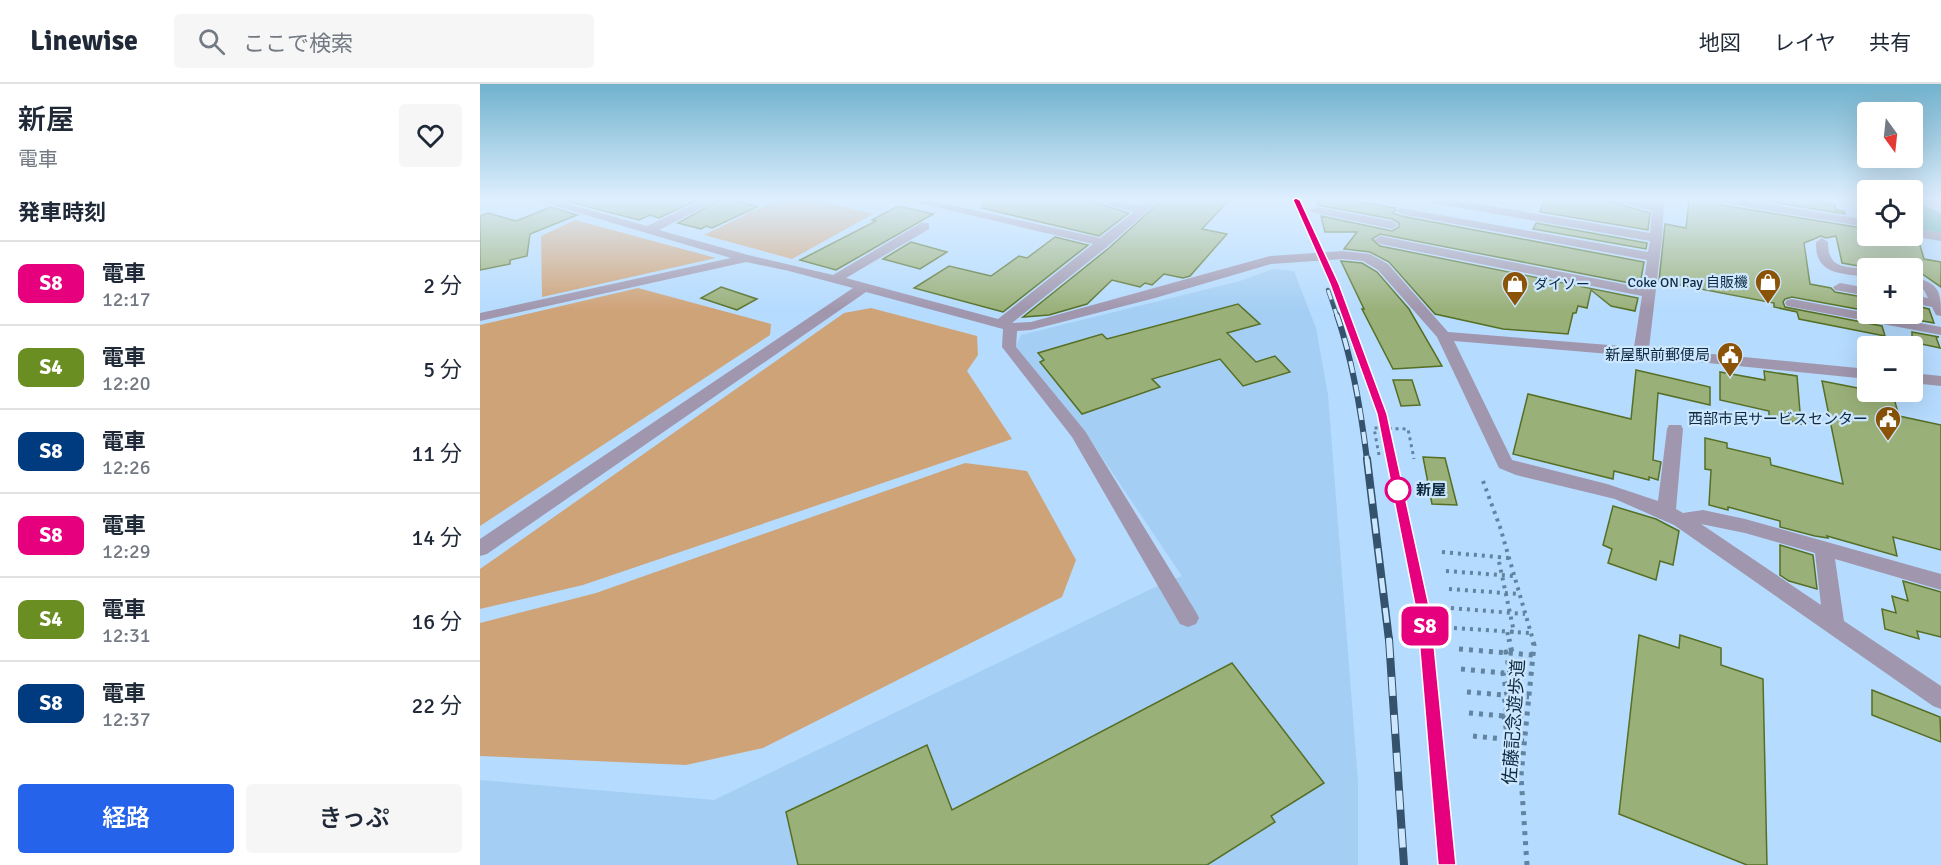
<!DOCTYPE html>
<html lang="ja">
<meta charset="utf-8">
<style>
:root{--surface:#fff;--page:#f6f6f7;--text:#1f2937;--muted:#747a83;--line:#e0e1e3;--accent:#2563eb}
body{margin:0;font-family:Signika,"Noto Sans JP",sans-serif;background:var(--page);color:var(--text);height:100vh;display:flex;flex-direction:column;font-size:22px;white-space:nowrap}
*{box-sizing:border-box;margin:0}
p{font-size:20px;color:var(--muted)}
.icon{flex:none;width:33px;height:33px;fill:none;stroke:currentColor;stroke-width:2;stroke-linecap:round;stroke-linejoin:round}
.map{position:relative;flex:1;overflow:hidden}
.drawer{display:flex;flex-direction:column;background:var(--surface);width:480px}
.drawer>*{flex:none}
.badge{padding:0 12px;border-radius:9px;font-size:21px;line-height:39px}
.needle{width:39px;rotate:165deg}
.buttons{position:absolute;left:1377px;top:18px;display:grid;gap:12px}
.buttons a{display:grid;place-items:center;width:66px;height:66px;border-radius:6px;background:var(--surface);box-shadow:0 6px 24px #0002;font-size:30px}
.map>.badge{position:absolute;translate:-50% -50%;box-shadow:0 0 0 3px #fff}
h2{padding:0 18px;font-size:22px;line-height:54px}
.round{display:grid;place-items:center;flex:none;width:63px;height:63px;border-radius:6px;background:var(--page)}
.overview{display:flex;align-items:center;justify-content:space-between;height:102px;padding:0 18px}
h1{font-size:28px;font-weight:600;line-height:45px}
.button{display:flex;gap:12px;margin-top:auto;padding:12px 18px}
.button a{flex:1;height:69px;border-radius:6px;background:var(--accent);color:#fff;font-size:24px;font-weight:600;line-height:69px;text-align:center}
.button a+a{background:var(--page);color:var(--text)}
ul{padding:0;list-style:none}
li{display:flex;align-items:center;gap:18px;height:84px;padding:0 18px;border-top:2px solid var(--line)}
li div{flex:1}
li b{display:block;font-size:22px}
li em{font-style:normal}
li .badge{min-width:66px;font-weight:700;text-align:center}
header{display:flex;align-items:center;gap:36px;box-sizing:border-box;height:84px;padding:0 30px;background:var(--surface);border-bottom:2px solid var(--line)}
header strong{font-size:28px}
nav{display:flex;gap:33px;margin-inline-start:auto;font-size:21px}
.search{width:420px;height:54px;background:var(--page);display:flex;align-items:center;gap:15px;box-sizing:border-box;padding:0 21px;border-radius:6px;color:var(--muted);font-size:22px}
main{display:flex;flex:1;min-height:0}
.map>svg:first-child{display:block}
.built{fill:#a4cef3}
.green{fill:#cfa378}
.water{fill:#5eafa5}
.building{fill:#9ab079;stroke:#566f24;stroke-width:1.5}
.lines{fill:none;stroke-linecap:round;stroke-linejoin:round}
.path-far2{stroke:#6384a0;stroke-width:3;stroke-dasharray:3 4;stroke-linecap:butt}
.path-far1{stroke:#6384a0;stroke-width:4;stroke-dasharray:3 5;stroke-linecap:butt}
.path{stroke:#6384a0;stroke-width:5;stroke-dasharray:4 6;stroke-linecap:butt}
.minor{fill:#a096ad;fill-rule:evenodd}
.rail-far3-casing{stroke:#34526b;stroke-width:4.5}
.rail-far2-casing{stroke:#34526b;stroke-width:6}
.rail-far1-casing{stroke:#34526b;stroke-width:8}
.rail-casing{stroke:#34526b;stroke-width:8}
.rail-far3{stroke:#cde7ff;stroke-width:3;stroke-dasharray:10;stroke-linecap:butt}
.rail-far2{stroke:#cde7ff;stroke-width:4;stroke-dasharray:12;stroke-linecap:butt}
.rail-far1{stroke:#cde7ff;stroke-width:5;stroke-dasharray:15;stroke-linecap:butt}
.rail{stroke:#cde7ff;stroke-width:6;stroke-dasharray:19;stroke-linecap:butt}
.line{fill:#e6007e;stroke:#fff;stroke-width:1.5}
.stop-dot{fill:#fff;stroke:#e6007e;stroke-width:3}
.labels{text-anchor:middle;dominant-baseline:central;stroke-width:4.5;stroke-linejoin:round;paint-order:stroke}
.far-poi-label{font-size:14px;fill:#0e2a40;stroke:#cde7ff;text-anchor:end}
.poi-label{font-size:15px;fill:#0e2a40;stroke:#cde7ff;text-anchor:end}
.stop-label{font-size:15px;font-weight:bold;fill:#0e2a40;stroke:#cde7ff;text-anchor:start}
.near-street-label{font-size:18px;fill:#0e2a40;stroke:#cde7ff}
</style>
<header>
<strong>Linewise</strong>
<div class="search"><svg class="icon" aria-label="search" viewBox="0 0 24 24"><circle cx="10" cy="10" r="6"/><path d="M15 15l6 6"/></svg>ここで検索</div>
<nav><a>地図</a><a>レイヤ</a><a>共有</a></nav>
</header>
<main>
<section class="drawer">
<div class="overview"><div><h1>新屋</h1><p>電車</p></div><a class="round"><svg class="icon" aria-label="heart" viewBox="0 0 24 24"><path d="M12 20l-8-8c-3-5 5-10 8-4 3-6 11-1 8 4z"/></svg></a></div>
<h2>発車時刻</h2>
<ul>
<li><span class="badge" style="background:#e6007e;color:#fff">S8</span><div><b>電車</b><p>12:17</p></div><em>2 分</em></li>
<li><span class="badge" style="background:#6b8e23;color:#fff">S4</span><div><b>電車</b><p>12:20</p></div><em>5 分</em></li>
<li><span class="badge" style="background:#003b80;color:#fff">S8</span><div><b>電車</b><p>12:26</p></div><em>11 分</em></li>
<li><span class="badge" style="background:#e6007e;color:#fff">S8</span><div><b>電車</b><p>12:29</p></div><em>14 分</em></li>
<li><span class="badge" style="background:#6b8e23;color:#fff">S4</span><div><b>電車</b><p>12:31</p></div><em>16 分</em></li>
<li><span class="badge" style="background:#003b80;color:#fff">S8</span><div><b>電車</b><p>12:37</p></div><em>22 分</em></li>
</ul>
<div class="button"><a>経路</a><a>きっぷ</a></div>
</section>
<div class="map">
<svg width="1461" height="781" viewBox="0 0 1461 781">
<rect width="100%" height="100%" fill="#b5dbfe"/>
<!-- built -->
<polygon class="built" points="793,185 814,187 836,244 848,311 878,697 878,781 0,781 0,696 234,716 671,505 702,492 601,342 534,266 541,251 760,197"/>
<!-- green -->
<g class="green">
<polygon points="296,116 336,116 393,130 312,175 224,151"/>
<polygon points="95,136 236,174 62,213 61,152"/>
<polygon points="158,204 291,240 290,251 0,442 0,241"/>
<polygon points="391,224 497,252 498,271 487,287 532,355 103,501 0,525 0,485 364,229"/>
<polygon points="485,379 547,387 596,476 582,513 283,664 206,681 0,672 0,539 116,509"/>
</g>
<!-- water -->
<polygon class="water" points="1432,116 1461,129 1461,149 1433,144"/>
<!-- building -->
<g class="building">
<polygon points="217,116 179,134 170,131 159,136 86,117"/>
<polygon points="240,116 253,116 277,123 232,144 226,142 221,145 198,139"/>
<polygon points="503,116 606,116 649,129 619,152 502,124"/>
<polygon points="682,116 749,116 722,145 747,150 710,192 703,194 684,190 672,201 665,199 660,203 632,196 607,220 569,231 543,233 629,164"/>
<polygon points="836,116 870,116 916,124 913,129 921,132 1164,178 1160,201 900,150 892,155 900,162 1158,214 1155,227 1131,222 1111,206 1107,224 1098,222 1096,229 1093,229 1088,250 1023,245 955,230 909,178 890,168 864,165 877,148 845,148 841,132 912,147 919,143 919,139 912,135 838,121"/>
<polygon points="1064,116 1124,116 1170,129 1168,146 1060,128"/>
<polygon points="1209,116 1234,116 1241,121 1388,145 1388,152 1415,152 1416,154 1439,158 1444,175 1461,178 1461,203 1435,185 1437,192 1432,191 1434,184 1390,184 1362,179 1356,152 1346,154 1341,152 1324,159 1330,200 1351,204 1355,208 1388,214 1388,227 1312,213 1305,215 1303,218 1305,223 1402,242 1405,252 1319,235 1317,228 1294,223 1294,219 1179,197 1185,140 1206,144"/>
<polygon points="1280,116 1332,116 1355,121 1356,126 1364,127 1365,130"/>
<polygon points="418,122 453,130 356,186 320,176 396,137 392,136"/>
<polygon points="71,123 97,131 50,150 47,172 30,176 30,180 0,186 0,132 8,129 36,137"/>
<polygon points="1056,139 1167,159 1166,165 1053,145"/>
<polygon points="575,153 608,161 523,228 434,204 469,182 511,192 539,172 547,174"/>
<polygon points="431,158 467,168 440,185 403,175"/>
<polygon points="861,177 882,179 897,188 929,225 962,282 913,285 882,225 884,225"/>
<polygon points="241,203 277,215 257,226 221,214"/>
<polygon points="758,220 780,240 747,249 776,278 795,272 810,288 763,302 740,275 672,295 680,303 602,330 560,278 564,276 558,269 622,250 627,255"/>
<polygon points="1432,221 1449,225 1454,239 1432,235"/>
<polygon points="1432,248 1459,253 1456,253 1460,264 1432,258"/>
<polygon points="1156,286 1230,303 1230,321 1178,309 1173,376 1181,378 1178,396 1169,393 1169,396 1134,387 1133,395 1033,370 1048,310 1151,335"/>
<polygon points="1284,287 1317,292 1321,340 1289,332 1289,327 1240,316 1240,288 1285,296"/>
<polygon points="913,296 932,296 940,321 921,322"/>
<polygon points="1342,297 1413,311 1419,332 1461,341 1461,466 1413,453 1417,472 1347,452 1348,454 1335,452 1300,443 1300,437 1248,423 1248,426 1229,421 1231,386 1225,385 1225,354 1247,359 1247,364 1290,374 1291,381 1363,400"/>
<polygon points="943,373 965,374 977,421 952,420"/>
<polygon points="1133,422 1176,435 1199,447 1193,481 1180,477 1176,496 1128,479 1132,465 1123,461"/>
<polygon points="1300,461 1333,471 1337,505 1309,497 1300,491"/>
<polygon points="1423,497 1461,508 1461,553 1437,547 1439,555 1405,545 1402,525 1416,529 1412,512 1428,517"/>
<polygon points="1159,551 1199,564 1200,551 1241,564 1241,581 1283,595 1287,781 1267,781 1139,730"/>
<polygon points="752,579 844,699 791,732 795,738 727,781 318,781 306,728 447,661 472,726"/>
<polygon points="1392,606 1460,633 1461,658 1392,631"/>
</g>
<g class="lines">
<!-- path-far2 -->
<polyline class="path-far2" points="899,371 894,344 928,345 934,375"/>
<!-- path-far1 -->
<g class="path-far1">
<polyline points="1003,397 1020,443 1053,556"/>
<polyline points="962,468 1018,473"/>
<polyline points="1029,474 1018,473 1034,548 1027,547 1029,556"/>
<polyline points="966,487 1034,492"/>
<polyline points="969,505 1039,510"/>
<polyline points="971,524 1045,530"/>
<polyline points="974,544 1050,549"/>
</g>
<!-- path -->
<g class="path">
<polyline points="979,565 1053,571"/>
<polyline points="981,585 1023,589"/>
<polyline points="1031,590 1051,592"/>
<polyline points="987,608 1049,613"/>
<polyline points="989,629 1047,634"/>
<polyline points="993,652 1044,657"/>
<polyline points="1028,655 1024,632 1027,632 1024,611 1027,611 1023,589 1030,590 1026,568 1032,569 1029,555"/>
<polyline points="1047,781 1041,692 1054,561 1052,555"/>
</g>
<!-- minor -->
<g class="minor">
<path d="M55 116H74L167 142 223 116H238L179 146 268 171 353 191 441 139H449V145L366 194 518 235 613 160 426 116H448L620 154 654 128 608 116H632L660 122 668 116H680L628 162 532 239 551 238 790 172 863 167 890 170 908 180 968 248 1154 263 1162 212 900 160 894 156 900 152 1163 204 1167 176 921 130 915 127 921 124 1168 168 1170 157 953 119 948 116H975L1170 149 1172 127 1126 116H1152L1172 120V116H1184L1182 154 1169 264 1388 285V295L1189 275 974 257 1032 376 1127 400 1178 417 1187 345 1189 341H1201L1203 345 1196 425 1203 429 1223 426 1265 435 1461 490V506L1355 475 1364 537 1461 602V625L1453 622 1194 441 1135 415 1036 391 1019 384 957 253 898 186 883 177 863 175 791 180 675 214 551 246 537 247 536 263 605 347 716 528 719 534 716 540 708 543 700 540 592 353 522 263 523 245 386 208 7 470 0 472V455L373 204 309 187 266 178 0 237V229L251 174ZM1221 440 1265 449 1335 469 1341 521Z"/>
<polygon points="1236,116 1264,116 1388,136 1388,143 1241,119"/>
<polygon points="836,123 912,137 918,141 912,145 832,128 830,126"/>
<polygon points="1432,144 1461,149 1461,157 1432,152"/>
<path d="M1342 154 1348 158C1348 186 1365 182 1388 185V193C1362 189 1335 192 1336 158Z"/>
<path d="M1432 193C1459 199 1461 206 1461 232L1456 231 1452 223 1432 219V211L1448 214 1444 206 1432 201Z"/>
<polygon points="1360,199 1388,204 1388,212 1355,206 1353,203"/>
<polygon points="1312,215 1461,243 1461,251 1307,222 1305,219 1307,216"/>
<polygon points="1432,289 1461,292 1461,302 1432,299"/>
</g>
<!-- rail-far3 casing -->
<g class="rail-far3-casing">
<g id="rail-far3">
<polyline points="816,116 866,232"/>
<polyline points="848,206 857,232"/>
</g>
</g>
<!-- rail-far2 casing -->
<g class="rail-far2-casing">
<g id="rail-far2">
<path d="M857 231C873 278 881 326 887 376"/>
<polyline points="865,231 902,330 912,376"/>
</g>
</g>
<!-- rail-far1 casing -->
<g class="rail-far1-casing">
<g id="rail-far1">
<polyline points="887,375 909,556"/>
<polyline points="911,375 944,531 946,556"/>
</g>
</g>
<!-- rail casing -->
<g class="rail-casing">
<g id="rail">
<polyline points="909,555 924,781"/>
<polyline points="946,555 967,781"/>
</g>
</g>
<!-- rail-far3 -->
<use href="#rail-far3" class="rail-far3"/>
<!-- rail-far2 -->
<use href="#rail-far2" class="rail-far2"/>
<!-- rail-far1 -->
<use href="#rail-far1" class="rail-far1"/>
<!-- rail -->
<use href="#rail" class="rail"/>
</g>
<!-- sky -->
<linearGradient id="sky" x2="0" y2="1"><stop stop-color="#71b2cd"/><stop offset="0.51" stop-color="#deefff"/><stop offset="1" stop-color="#deefff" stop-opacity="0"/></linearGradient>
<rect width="1461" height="226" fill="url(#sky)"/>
<!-- line -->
<polygon class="line" points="816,114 820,116 859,200 907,330 951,531 976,781 958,781 937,531 897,330 850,200 813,116"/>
<!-- icons -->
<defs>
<g id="shop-pin" transform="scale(1.35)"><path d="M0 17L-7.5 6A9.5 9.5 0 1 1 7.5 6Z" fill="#8b5307" stroke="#cde7ff"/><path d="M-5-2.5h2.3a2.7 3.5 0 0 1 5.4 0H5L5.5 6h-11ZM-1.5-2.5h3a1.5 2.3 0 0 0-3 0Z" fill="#fff"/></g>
<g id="civic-pin" transform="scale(1.35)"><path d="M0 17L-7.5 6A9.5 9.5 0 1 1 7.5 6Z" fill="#8b5307" stroke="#cde7ff"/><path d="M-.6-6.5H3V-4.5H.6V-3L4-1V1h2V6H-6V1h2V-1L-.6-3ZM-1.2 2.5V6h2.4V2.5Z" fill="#fff"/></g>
</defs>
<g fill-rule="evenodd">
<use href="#shop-pin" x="1288" y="198"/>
<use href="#shop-pin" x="1035" y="200"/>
<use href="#civic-pin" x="1250" y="271"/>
<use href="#civic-pin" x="1408" y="335"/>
</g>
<!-- markers -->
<circle class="stop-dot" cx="918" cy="406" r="12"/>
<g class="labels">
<!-- far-poi labels -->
<g class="far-poi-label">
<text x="1268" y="198">Coke ON Pay 自販機</text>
<text x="1054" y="200" text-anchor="start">ダイソー</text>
</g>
<!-- poi labels -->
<g class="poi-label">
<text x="1230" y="271">新屋駅前郵便局</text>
<text x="1388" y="335">西部市民サービスセンター</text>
</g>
<!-- stop labels -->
<g class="stop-label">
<text x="936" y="406">新屋</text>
</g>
<!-- near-street labels -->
<g class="near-street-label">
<text transform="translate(1034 638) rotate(-86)">佐藤記念遊歩道</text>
</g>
</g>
</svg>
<div class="buttons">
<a><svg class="needle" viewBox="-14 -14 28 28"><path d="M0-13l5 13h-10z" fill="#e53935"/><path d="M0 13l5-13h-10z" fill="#747a83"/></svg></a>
<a><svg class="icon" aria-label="locate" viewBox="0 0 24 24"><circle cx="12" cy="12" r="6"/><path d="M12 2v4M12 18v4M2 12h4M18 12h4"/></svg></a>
<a>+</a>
<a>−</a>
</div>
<b class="badge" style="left:945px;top:542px;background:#e6007e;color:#fff">S8</b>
</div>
</main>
